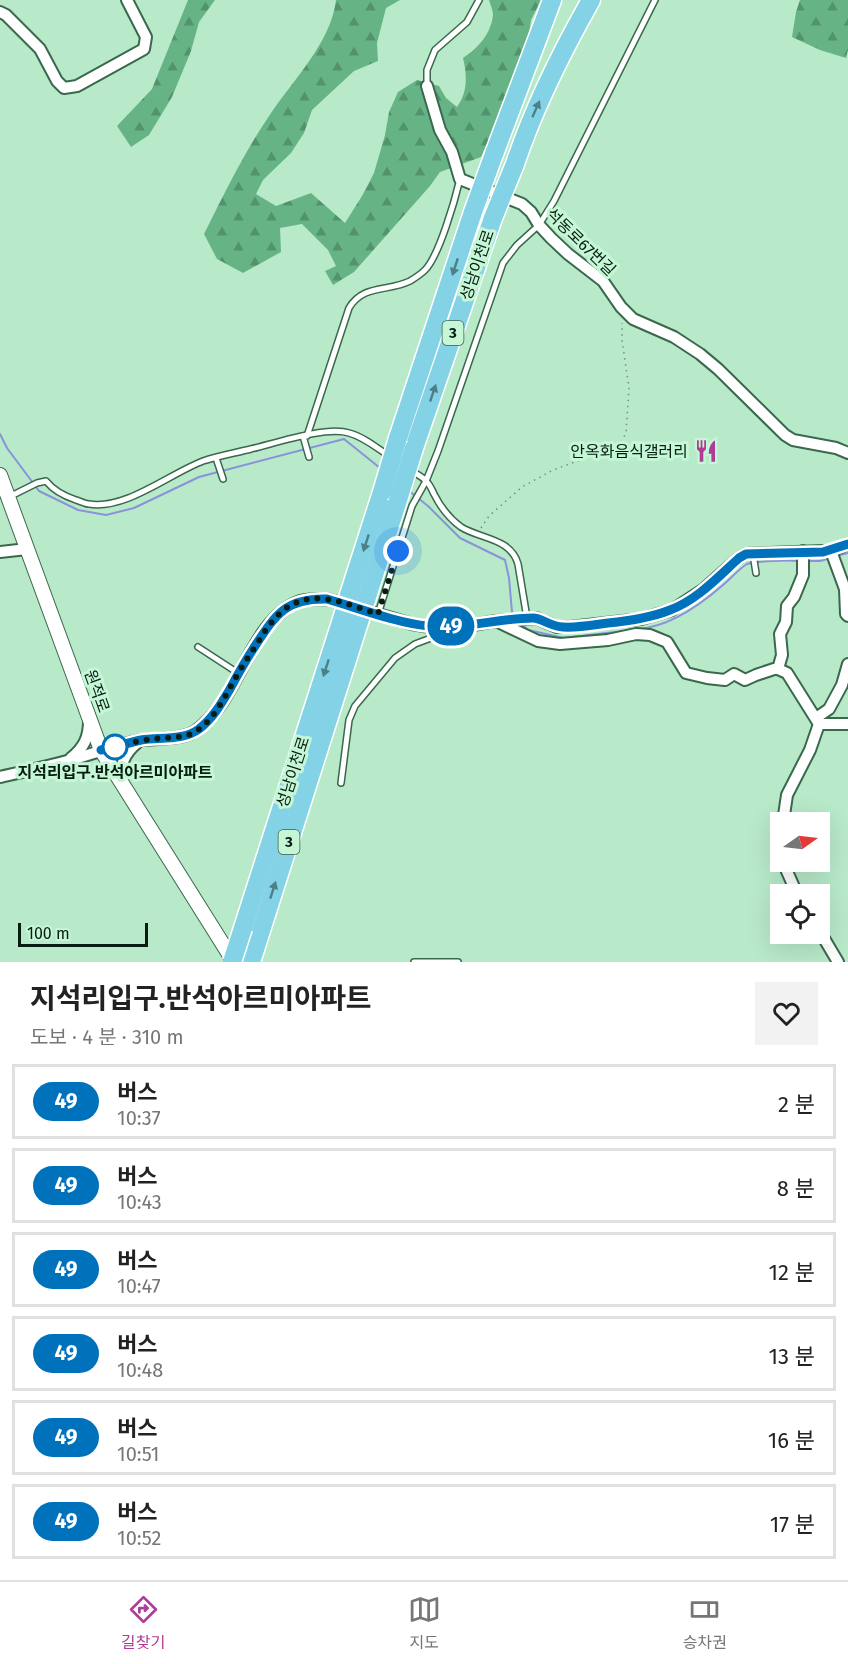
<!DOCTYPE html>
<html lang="ko">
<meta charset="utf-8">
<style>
:root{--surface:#fff;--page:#f2f2f2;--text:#222;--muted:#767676;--line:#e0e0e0;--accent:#af3d98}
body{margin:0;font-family:"Fira Sans","Noto Sans KR",sans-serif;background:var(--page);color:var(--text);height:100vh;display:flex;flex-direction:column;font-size:22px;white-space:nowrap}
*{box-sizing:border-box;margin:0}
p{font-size:20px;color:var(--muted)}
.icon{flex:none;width:33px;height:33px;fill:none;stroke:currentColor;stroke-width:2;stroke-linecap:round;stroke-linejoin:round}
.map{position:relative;height:962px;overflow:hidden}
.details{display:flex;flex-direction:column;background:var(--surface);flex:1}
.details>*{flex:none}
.badge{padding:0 12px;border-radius:20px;font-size:21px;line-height:39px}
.needle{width:39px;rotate:76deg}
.fabs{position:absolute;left:770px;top:812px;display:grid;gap:12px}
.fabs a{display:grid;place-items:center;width:60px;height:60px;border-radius:0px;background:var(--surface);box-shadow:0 6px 24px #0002;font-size:30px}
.scale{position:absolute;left:18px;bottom:15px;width:130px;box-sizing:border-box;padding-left:6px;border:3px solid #081c11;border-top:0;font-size:16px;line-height:21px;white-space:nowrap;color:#081c11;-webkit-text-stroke:4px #c5f7d7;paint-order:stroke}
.you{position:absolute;width:30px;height:30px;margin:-15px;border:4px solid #fff;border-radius:50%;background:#1a73e8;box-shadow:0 0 0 9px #1a73e833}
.map>.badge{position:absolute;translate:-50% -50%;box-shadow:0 0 0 3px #fff}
.round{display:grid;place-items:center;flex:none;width:63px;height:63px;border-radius:0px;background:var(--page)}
.overview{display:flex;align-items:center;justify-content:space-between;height:102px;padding:0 30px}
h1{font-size:28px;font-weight:700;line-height:45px}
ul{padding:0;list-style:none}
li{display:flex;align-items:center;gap:18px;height:75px;margin:0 12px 9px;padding:0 18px;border:3px solid var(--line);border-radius:0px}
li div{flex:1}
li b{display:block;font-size:22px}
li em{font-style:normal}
li .badge{min-width:66px;font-weight:700;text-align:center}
.tab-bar{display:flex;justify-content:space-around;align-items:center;height:84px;border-top:2px solid var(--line);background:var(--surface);font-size:16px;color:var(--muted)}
.tab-bar a{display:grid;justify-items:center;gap:3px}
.tab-bar .on{color:var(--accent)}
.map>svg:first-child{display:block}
.forest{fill:url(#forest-firs)}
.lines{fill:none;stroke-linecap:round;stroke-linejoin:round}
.stream{stroke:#8993d9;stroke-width:2}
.service-casing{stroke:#3a684d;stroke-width:8}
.minor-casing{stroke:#3a684d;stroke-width:14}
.tertiary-casing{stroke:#3a684d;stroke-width:16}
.trunk-casing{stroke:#fff;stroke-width:21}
.path{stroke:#6e937c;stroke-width:1.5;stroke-dasharray:1.5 4.5;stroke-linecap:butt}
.service{stroke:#fff;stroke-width:5}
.minor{stroke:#fff;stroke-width:10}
.tertiary{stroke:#fff;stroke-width:14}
.trunk{stroke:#84d2e6;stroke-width:18}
.trunk-bridge-casing{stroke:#fff;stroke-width:21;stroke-linecap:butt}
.trunk-bridge{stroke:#84d2e6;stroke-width:18}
.oneway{fill:#4c8086}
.line-casing{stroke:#fff;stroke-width:14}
.line{stroke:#0072bc;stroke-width:9}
.walk{stroke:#081c11;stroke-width:6;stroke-dasharray:0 10.8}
.stop-dot{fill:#fff;stroke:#0072bc;stroke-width:3}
.labels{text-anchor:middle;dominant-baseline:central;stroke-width:6;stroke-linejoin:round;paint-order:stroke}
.shield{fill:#c5f7d7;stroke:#415e4c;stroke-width:1.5}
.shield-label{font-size:15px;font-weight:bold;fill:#081c11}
.street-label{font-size:16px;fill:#081c11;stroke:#c5f7d7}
.poi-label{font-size:16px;fill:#081c11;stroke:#c5f7d7;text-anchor:end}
.stop-label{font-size:16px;font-weight:bold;fill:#081c11;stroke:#c5f7d7}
</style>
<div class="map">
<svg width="848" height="962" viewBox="0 0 848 962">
<defs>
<pattern id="forest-firs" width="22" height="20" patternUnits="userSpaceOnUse" patternTransform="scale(1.5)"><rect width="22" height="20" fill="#66b486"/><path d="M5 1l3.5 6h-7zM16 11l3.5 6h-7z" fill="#52926c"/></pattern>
</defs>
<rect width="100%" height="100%" fill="#b8eaca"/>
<!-- forest -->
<g class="forest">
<polygon points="188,0 215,0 199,22 191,51 172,97 149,135 131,147 117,126 152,89"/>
<path d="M336 0H400L386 8 377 43 378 61 354 71 312 110 304 133 291 153 263 180 256 194 276 206 311 193 345 223 362 196 374 173 385 135 389 112 398 92 417 80 439 86 446 98 457 107C468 92 467 75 463 58 478 48 491 34 493 15 493 10 490 4 489 0H541L531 20 527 48 517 79 481 157 440 172 430 186 354 272 333 285 325 271 336 266 328 250 302 224 280 228 281 252 243 273 217 259 204 234C224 194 244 153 269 116 292 81 331 43 336 0Z"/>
<polygon points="800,0 848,0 848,50 846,58 820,50 792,37 796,12"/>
</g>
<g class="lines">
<!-- stream -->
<g class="stream">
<polyline points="0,434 7,448 39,491 78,510 106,515 134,508 199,477 344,439 380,468"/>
<polyline points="408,490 428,506 460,538 505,560 509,578 512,612 515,615"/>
<polyline points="836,556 848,553"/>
<polyline points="807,561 820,561 831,558"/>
<polyline points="522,624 528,630 564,638 632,630"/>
<path d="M638 629C669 627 700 605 723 585 729 580 740 568 747 564 756 561 788 560 798 561"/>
</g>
<!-- service casing -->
<g class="service-casing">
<g id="service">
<polyline points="427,86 427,70 435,50 467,22 479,0"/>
<polyline points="303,436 309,457"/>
<path d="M307 436 349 308C363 284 388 292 410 281 415 278 421 274 425 270 439 256 455 200 460 179"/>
<polyline points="216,458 223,479"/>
<path d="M412 471C416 474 423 477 427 482 430 485 432 490 434 494 440 506 450 519 461 527 480 539 511 538 518 564L527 618"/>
<path d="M9 497 37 483 46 481C54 491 64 496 76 500 80 501 85 504 89 504 126 510 169 474 203 461 218 456 235 453 251 449 276 443 326 426 349 433 364 437 377 448 389 456"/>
<polyline points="753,554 756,573"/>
<polyline points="378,614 412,506 426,481 438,451 503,263 517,245 539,225 554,201 655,0"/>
<polyline points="198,647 238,673"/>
<polyline points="341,783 349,720 355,706 395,658 415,644 439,635 448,629"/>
<polyline points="414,962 458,962"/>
</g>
</g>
<!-- minor casing -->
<g class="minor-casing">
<g id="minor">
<polyline points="0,12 6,15 40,49 57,81 64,88 77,86 144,49 146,37 127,0"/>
<polyline points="427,86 440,130 452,152 460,179 522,204 531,212 539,225 551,238 568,254 603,281 621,307 633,319 674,337 700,354 718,369 785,435 793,440 836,448 848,453"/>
<polyline points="831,551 845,589 846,614 848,616"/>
<polyline points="0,552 27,549"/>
<polyline points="496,621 538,641 560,644 608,640 636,634 650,635 667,642 686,673 707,678 725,680 734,674 745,680 756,675 774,669 778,669 787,673 819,724"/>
<polyline points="778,669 782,655 780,634 786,622 787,606 794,597 803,575 803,551"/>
<polyline points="816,718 829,709 842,685 848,664"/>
<polyline points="819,724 848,724"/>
<path d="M71 758C84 748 89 737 89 721"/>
<path d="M0 777C22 772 45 767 67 761 90 755 113 746 137 741 154 738 171 740 187 735 195 733 201 727 206 722 240 691 254 617 300 601 308 599 318 599 327 599L412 624 430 627 473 625 496 621 536 618 557 627H570L641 619 672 610 704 589 739 558 746 554 823 551H831L848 544"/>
<path d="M122 781C120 764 124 754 137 743"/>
<polyline points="783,822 787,795 810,750 819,724"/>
<polyline points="785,861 786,869 797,894"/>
<polyline points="819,930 838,962"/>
</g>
</g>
<!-- tertiary casing -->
<g class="tertiary-casing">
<polyline id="tertiary" points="0,475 101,750 234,962"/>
</g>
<!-- trunk casing -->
<g class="trunk-casing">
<g id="trunk">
<polyline points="494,154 552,0"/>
<path d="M515 164C534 107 561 53 591 0"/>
<polyline points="398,438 473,212"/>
<polyline points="414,448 493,218"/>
<polyline points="349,595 382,492"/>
<polyline points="366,600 397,503"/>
<polyline points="243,928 343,616"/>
<polyline points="251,962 359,622"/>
</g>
</g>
<!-- path -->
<polyline class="path" points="481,528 489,516 522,487 553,470 613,448 622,442 626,432 629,388 622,340 622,323"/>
<!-- service -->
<use href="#service" class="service"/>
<!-- minor -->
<use href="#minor" class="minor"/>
<!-- tertiary -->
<use href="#tertiary" class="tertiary"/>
<!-- trunk -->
<use href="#trunk" class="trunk"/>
<!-- trunk-bridge casing -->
<g class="trunk-bridge-casing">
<g id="trunk-bridge">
<polyline points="473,212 494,154"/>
<polyline points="493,218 515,164"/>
<polyline points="382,492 398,438"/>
<polyline points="397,503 414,448"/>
<polyline points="343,616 349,595"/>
<polyline points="359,622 366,600"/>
<polyline points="232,962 243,928"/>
</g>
</g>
<!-- trunk-bridge -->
<use href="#trunk-bridge" class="trunk-bridge"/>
</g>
<!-- one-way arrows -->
<defs><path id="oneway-solid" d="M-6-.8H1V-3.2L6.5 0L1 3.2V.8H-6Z" transform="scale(1.5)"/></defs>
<g class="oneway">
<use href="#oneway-solid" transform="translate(536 109) rotate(-66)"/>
<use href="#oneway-solid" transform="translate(455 267) rotate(108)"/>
<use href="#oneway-solid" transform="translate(433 393) rotate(-71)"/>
<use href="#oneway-solid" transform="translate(366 543) rotate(108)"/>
<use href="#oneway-solid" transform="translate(326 668) rotate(108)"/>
<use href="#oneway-solid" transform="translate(273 890) rotate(-72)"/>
</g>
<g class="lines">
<!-- line casing -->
<g class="line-casing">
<path id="line" d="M101 750C115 747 128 743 141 740 160 737 183 741 199 729 213 718 221 704 230 689 238 674 246 660 255 646 276 614 286 598 327 599 358 608 397 623 428 626 463 630 498 618 533 618 542 618 551 627 563 627 578 628 593 625 608 623 629 621 650 618 670 610 697 600 718 577 739 558L746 554 823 552 848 544"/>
</g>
<!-- line -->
<use href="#line" class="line"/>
<!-- walk -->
<path class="walk" d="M115 747C125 744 141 740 154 739 169 737 185 739 198 730 213 719 222 702 231 686 238 673 246 660 255 647 272 619 288 595 325 599 343 601 361 609 378 614L398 551"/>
</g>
<!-- icons -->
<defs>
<g id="restaurant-bare" transform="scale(1.8)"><path d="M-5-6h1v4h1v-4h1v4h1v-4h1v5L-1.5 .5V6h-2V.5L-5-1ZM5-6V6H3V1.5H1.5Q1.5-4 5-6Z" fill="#af3d98" stroke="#c5f7d7" stroke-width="2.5" paint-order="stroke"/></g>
</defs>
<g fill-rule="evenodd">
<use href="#restaurant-bare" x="706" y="451"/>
</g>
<!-- markers -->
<circle class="stop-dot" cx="115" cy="747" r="12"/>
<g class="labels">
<!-- shield labels -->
<g class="shield">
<rect x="442.5" y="321" width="21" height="24" rx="4.5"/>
<rect x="278.5" y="830" width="21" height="24" rx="4.5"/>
</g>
<g class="shield-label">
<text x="453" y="333">3</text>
<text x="289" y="842">3</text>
</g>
<!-- street labels -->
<g class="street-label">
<text transform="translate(581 242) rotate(44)">석동로67번길</text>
<text transform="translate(477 265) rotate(-71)">성남이천로</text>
<text transform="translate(97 691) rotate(70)">원적로</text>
<text transform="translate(293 772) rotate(-72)">성남이천로</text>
</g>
<!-- poi labels -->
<g class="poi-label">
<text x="688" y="451">안옥화음식갤러리</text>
</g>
<!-- stop labels -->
<g class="stop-label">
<text x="115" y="772">지석리입구.반석아르미아파트</text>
</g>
</g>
</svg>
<div class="fabs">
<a><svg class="needle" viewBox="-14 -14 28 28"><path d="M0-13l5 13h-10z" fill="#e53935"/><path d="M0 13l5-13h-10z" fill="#767676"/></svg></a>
<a><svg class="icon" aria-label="locate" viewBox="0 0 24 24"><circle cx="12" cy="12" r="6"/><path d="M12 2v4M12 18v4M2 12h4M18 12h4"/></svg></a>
</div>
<div class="scale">100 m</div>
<div class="you" style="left:398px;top:551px"></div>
<b class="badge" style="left:451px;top:626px;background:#0072bc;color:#fff">49</b>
</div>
<section class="details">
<div class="overview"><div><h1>지석리입구.반석아르미아파트</h1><p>도보 · 4 분 · 310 m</p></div><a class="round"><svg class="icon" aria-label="heart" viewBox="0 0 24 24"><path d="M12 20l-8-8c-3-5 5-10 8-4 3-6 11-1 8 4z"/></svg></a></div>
<ul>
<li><span class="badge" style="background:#0072bc;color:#fff">49</span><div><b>버스</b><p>10:37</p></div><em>2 분</em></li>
<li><span class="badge" style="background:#0072bc;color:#fff">49</span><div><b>버스</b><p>10:43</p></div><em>8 분</em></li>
<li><span class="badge" style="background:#0072bc;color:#fff">49</span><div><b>버스</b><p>10:47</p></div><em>12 분</em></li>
<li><span class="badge" style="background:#0072bc;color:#fff">49</span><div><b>버스</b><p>10:48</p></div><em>13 분</em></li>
<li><span class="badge" style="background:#0072bc;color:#fff">49</span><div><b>버스</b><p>10:51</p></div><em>16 분</em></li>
<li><span class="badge" style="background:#0072bc;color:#fff">49</span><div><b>버스</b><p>10:52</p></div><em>17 분</em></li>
</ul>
</section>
<nav class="tab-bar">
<a class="on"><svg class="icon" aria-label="directions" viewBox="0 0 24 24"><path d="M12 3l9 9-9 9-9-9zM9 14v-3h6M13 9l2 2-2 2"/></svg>길찾기</a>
<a><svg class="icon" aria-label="map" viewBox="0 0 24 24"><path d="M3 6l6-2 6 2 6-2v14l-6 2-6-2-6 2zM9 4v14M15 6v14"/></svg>지도</a>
<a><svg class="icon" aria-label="tickets" viewBox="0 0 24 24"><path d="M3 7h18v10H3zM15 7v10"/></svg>승차권</a>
</nav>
